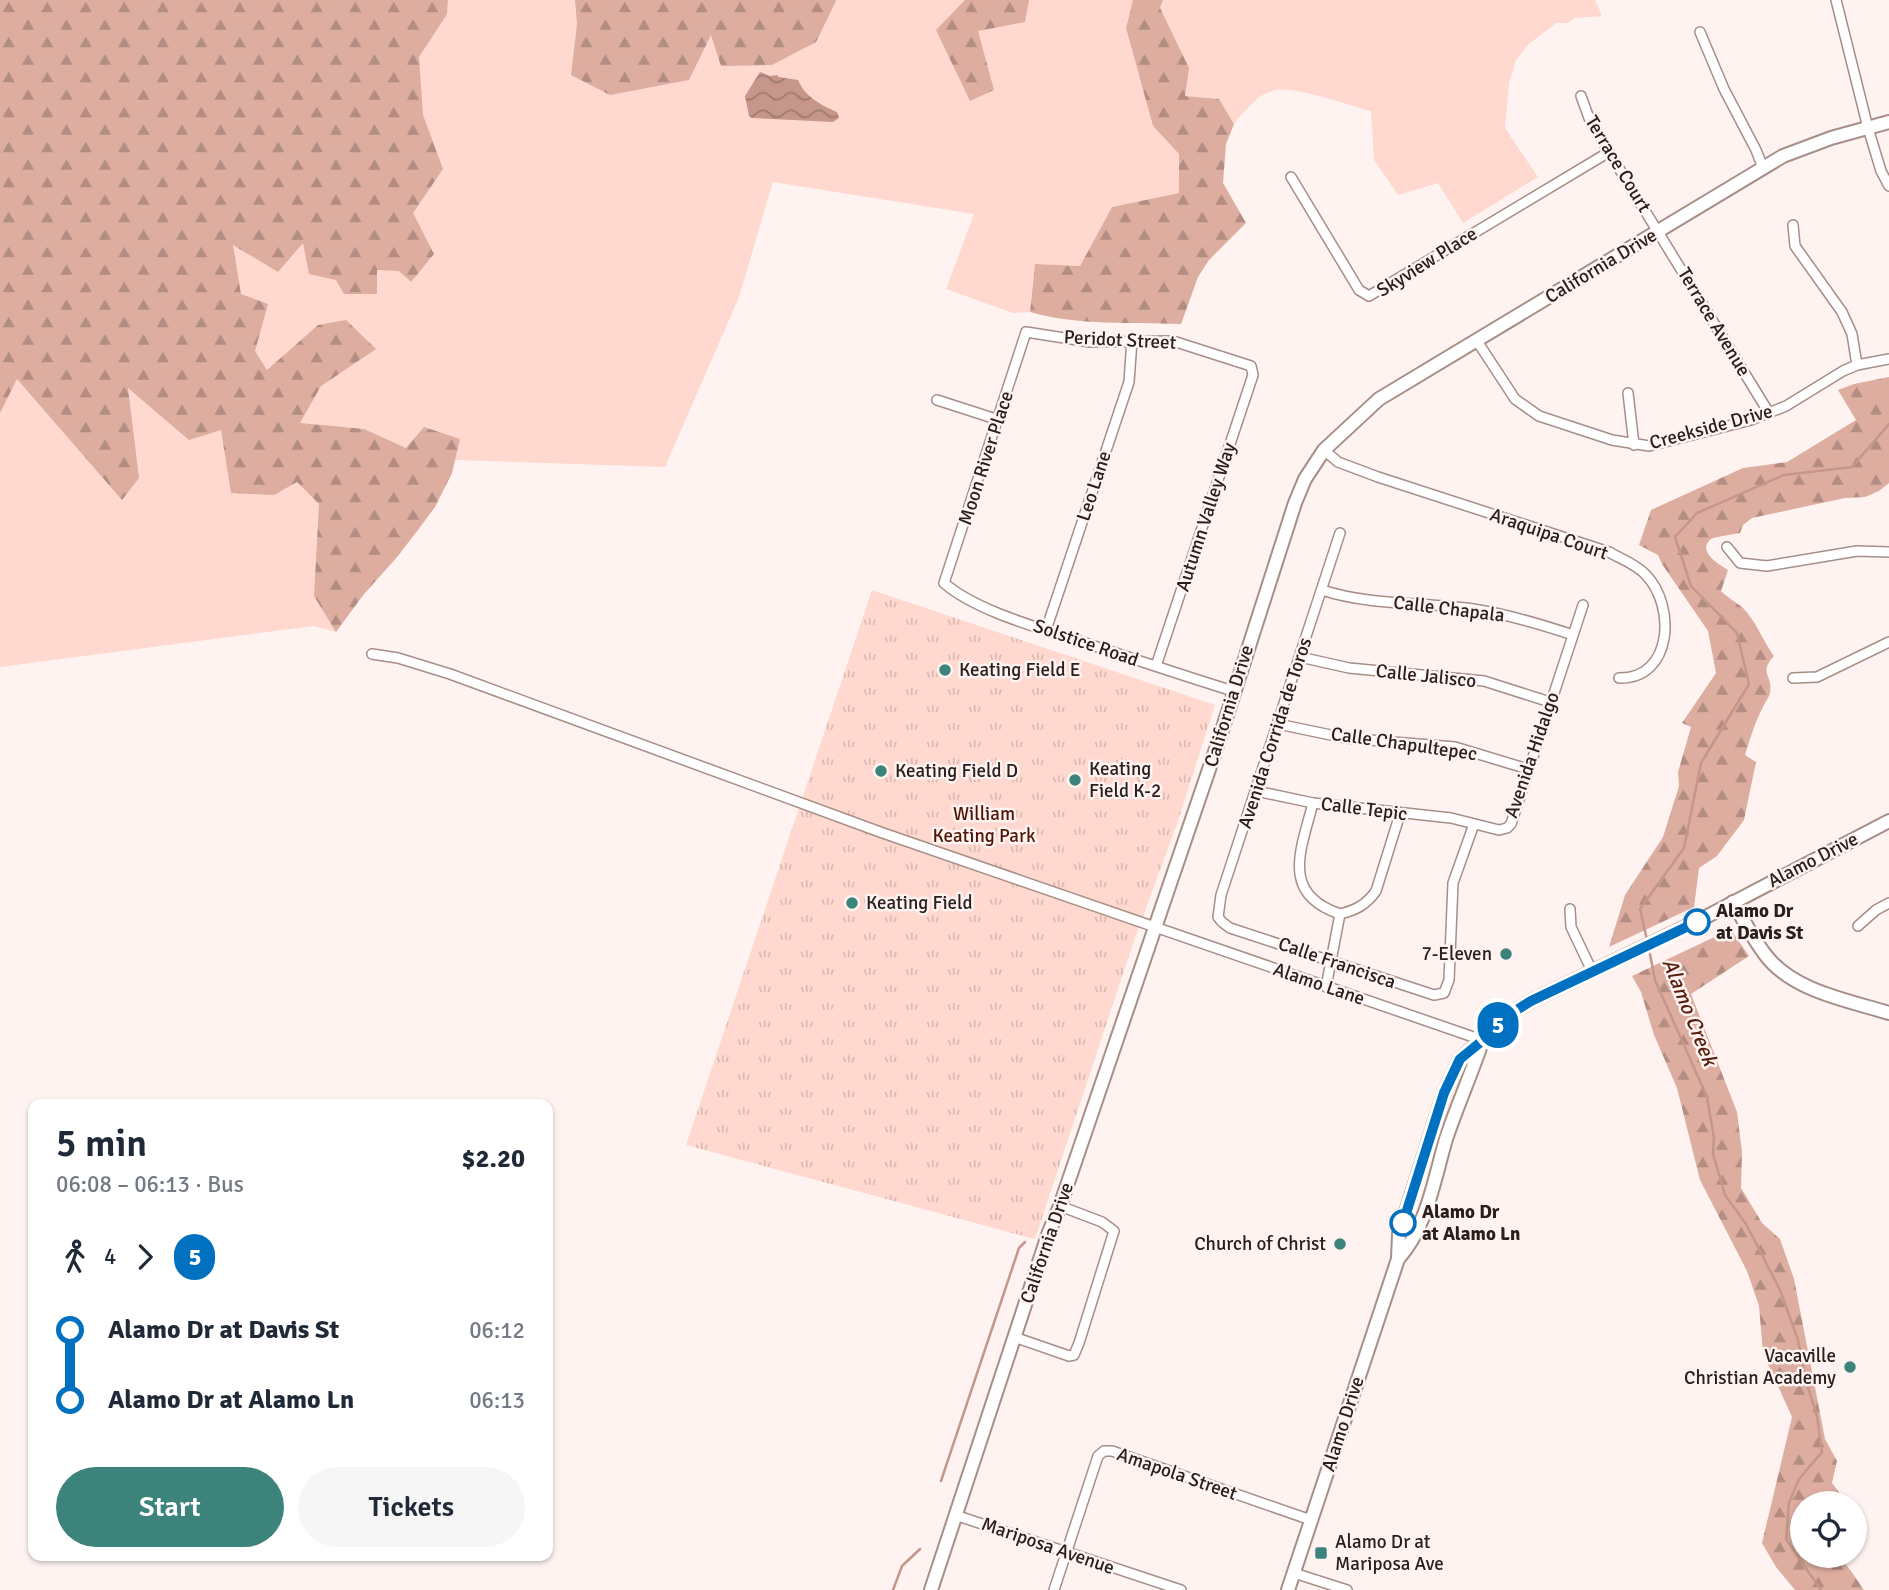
<!DOCTYPE html>
<meta charset="utf-8">
<style>
:root{--surface:#fff;--page:#f6f6f7;--text:#1f2937;--muted:#747a83;--accent:#3c837b}
body{margin:0;font-family:Signika,sans-serif;background:var(--page);color:var(--text);height:100vh;display:flex;flex-direction:column;font-size:26px;white-space:nowrap}
*{box-sizing:border-box;margin:0}
p{font-size:23px;color:var(--muted)}
.icon{flex:none;width:38px;height:38px;fill:none;stroke:currentColor;stroke-width:2;stroke-linecap:round;stroke-linejoin:round}
.map{position:relative;flex:1;overflow:hidden}
.drawer{position:absolute;left:28px;top:1099px;width:525px;height:462px;display:flex;flex-direction:column;background:var(--surface);border-radius:14px;box-shadow:0 2px 5px #0004}
.drawer>*{flex:none}
.badge{padding:0 14px;border-radius:23px;font-size:24px;line-height:46px}
.fabs{position:absolute;left:1790px;top:1491px;display:grid;gap:14px}
.fabs a{display:grid;place-items:center;width:77px;height:77px;border-radius:50%;background:var(--surface);box-shadow:0 2px 5px #0004;font-size:35px}
.map>.badge{position:absolute;translate:-50% -50%;box-shadow:0 0 0 4px #fff}
.legs{display:flex;align-items:center;gap:10px;height:77px;padding:0 28px;font-size:23px}
.legs p{margin-inline-start:auto}
.overview{display:flex;align-items:center;justify-content:space-between;height:119px;padding:0 28px}
h1{font-size:38px;font-weight:600;line-height:52px}
.cta{display:flex;gap:14px;margin-top:auto;padding:14px 28px}
.cta a{flex:1;height:80px;border-radius:42px;background:var(--accent);color:#fff;font-size:28px;font-weight:600;line-height:80px;text-align:center}
.cta a+a{background:var(--page);color:var(--text)}
ul{padding:0 28px;list-style:none}
li{display:flex;align-items:center;gap:24px;height:70px;font-size:26px}
li i{display:grid;place-items:center;width:10px;height:100%;margin:0 9px;background:currentColor}
li i::after{content:'';width:18px;height:18px;margin:-9px;border:5px solid;border-radius:50%;background:var(--surface)}
li p{margin-inline-start:auto}
li:first-child i{background:linear-gradient(#0000 50%,currentColor 0)}
li:last-child i{background:linear-gradient(currentColor 50%,#0000 0)}
.map>svg:first-child{display:block}
.green{fill:#ffd9cf}
.forest{fill:url(#forest-firs)}
.park{fill:url(#park-tufts)}
.water{fill:url(#water-waves)}
.lines{fill:none;stroke-linecap:round;stroke-linejoin:round}
.stream{stroke:#c59689;stroke-width:2.5}
.street-casing{stroke:#a78e87;stroke-width:12}
.secondary-casing{stroke:#a78e87;stroke-width:16}
.street{stroke:#fff;stroke-width:9}
.secondary{stroke:#fff;stroke-width:12}
.line-1-casing{stroke:#fff;stroke-width:16}
.line-1{stroke:#0070c0;stroke-width:10}
.poi-dot{fill:#3c837b;stroke:#fef3f0;stroke-width:2.5}
.stop-1-dot{fill:#fff;stroke:#0070c0;stroke-width:3.5}
.labels{text-anchor:middle;dominant-baseline:central;stroke-width:5;stroke-linejoin:round;paint-order:stroke}
.street-label{font-size:19px;fill:#29201d;stroke:#fef3f0}
.poi-label{font-size:19px;fill:#29201d;stroke:#fef3f0;text-anchor:start}
.park-label{font-size:19px;fill:#4f1606;stroke:#fef3f0}
.stop-label{font-size:19px;font-weight:bold;fill:#29201d;stroke:#fef3f0;text-anchor:start}
.water-label{font-size:21px;font-style:italic;fill:#571d0d;stroke:#fef3f0}
</style>
<div class="map">
<svg width="1889" height="1590" viewBox="0 0 1889 1590">
<defs>
<pattern id="forest-firs" width="22" height="20" patternUnits="userSpaceOnUse" patternTransform="scale(1.75)"><rect width="22" height="20" fill="#ddada0"/><path d="M5 1l3.5 6h-7zM16 11l3.5 6h-7z" fill="#b38c82"/></pattern>
<pattern id="park-tufts" width="24" height="20" patternUnits="userSpaceOnUse" patternTransform="scale(1.75)"><rect width="24" height="20" fill="#ffd9cf"/><path d="M3 7l-1-3M5 7V3M7 7l1-3M15 17l-1-3M17 17v-4M19 17l1-3" fill="none" stroke="#dbbab1"/></pattern>
<pattern id="water-waves" width="16" height="10" patternUnits="userSpaceOnUse" patternTransform="scale(1.75)"><rect width="16" height="10" fill="#c59689"/><path d="M0 5q4-4 8 0t8 0" fill="none" stroke="#a07a6f"/></pattern>
</defs>
<rect width="100%" height="100%" fill="#fef3f0"/>
<!-- green -->
<g class="green">
<path d="M0 0H1133L1126 28 1153 126 1179 154V193L1112 207 1080 266 1035 264 1030 312 1013 313 946 289 974 214 773 182 739 297 665 467 455 460C441 512 400 552 366 592 355 604 346 618 336 632L314 626 0 667Z"/>
<path d="M1163 0H1595L1602 16 1575 18 1567 23H1556L1529 44 1516 60 1509 83 1505 128 1538 177 1463 223 1438 183 1398 195 1374 160 1371 111C1348 105 1296 86 1275 90 1257 94 1245 111 1234 124L1219 99 1185 96 1160 8Z"/>
</g>
<!-- forest -->
<g class="forest">
<polygon points="0,0 448,0 447,14 419,57 423,115 443,169 413,213 434,254 411,282 399,271 377,270 377,294 344,294 336,280 309,274 303,243 278,272 233,245 241,294 268,304 255,351 267,370 318,325 346,320 376,349 321,386 300,423 364,429 406,448 424,427 460,439 452,473 435,507 398,556 364,594 336,632 314,596 319,504 297,482 274,495 231,493 221,430 189,440 128,388 139,478 122,500 17,379 0,413"/>
<polygon points="575,0 835,0 836,1 816,42 772,65 721,66 711,35 689,80 610,95 571,75 577,24"/>
<polygon points="965,0 1029,0 1025,22 978,31 994,90 970,101 936,30"/>
<path d="M1133 0H1163L1160 8 1189 68 1185 96 1219 99 1234 124 1226 144 1223 183 1246 223 1209 260 1198 277 1181 324C1129 322 1080 326 1030 312L1035 264 1080 266 1112 207 1179 193V154L1153 126 1126 28Z"/>
<path d="M1889 377V483L1879 491 1865 497 1845 498 1752 518 1743 525 1740 533C1735 534 1714 537 1711 539 1696 551 1720 565 1728 570L1721 591C1728 598 1736 602 1743 608 1756 621 1763 641 1774 656 1758 673 1773 675 1770 692 1769 698 1765 702 1763 707 1755 722 1750 739 1745 755L1756 762 1744 820 1717 856 1699 868 1694 907 1609 947 1625 895 1663 837 1679 786 1678 772 1691 727 1682 723 1716 673 1708 631 1662 564 1658 555 1639 545 1651 510 1743 468 1787 462 1856 420 1838 390 1854 384Z"/>
<path d="M1725 932 1733 933 1749 956 1691 994 1737 1112 1742 1152 1741 1188 1762 1223 1780 1239 1794 1279 1825 1439 1837 1461 1832 1483 1841 1495 1831 1503H1802V1556C1844 1556 1841 1556 1864 1590H1795L1776 1567 1762 1543 1792 1417 1763 1353 1759 1306 1747 1271 1700 1180 1677 1088 1654 1035 1641 992 1632 976Z"/>
</g>
<!-- park -->
<polygon class="park" points="872,590 1215,705 1177,824 1135,938 1035,1239 686,1145"/>
<!-- water -->
<path class="water" d="M760 72 770 76 777 75 779 77 798 80C805 97 821 105 837 112L839 118 833 122 752 118 749 116 745 96Z"/>
<g class="lines">
<!-- stream -->
<g class="stream">
<polyline points="1647,940 1640,909 1684,848 1701,763 1749,684 1737,633 1691,586 1675,537 1697,513 1784,475 1852,467 1889,424"/>
<polyline points="1649,949 1655,980 1707,1097 1714,1138 1713,1154 1725,1195 1746,1224 1780,1290 1798,1340 1805,1378 1817,1416 1822,1452 1799,1479 1789,1503 1786,1539 1821,1590"/>
<polyline points="941,1481 1019,1248 1025,1242"/>
<polyline points="893,1590 902,1566 920,1549"/>
</g>
<!-- street casing -->
<g class="street-casing">
<g id="street">
<polyline points="1836,0 1868,128 1881,171 1889,186"/>
<polyline points="1700,32 1724,89 1756,150 1763,168"/>
<polyline points="1581,96 1589,118 1609,152 1769,413"/>
<polyline points="1291,177 1359,290 1369,296 1609,152"/>
<polyline points="1793,225 1795,246 1842,312 1852,334 1857,365"/>
<polyline points="1477,341 1515,399 1539,416 1612,440 1649,446 1751,420 1786,406 1843,371 1857,365 1889,359"/>
<polyline points="1628,393 1634,445"/>
<polyline points="937,400 999,420"/>
<path d="M1324 450 1338 462 1378 477 1609 552C1621 559 1636 564 1646 575 1676 606 1673 679 1619 678"/>
<polyline points="1340,533 1221,895 1218,917 1222,922 1230,928 1434,995 1444,993 1449,980 1453,883 1474,824"/>
<polyline points="1727,547 1740,563 1767,566 1857,551 1889,552"/>
<path d="M1322 590C1371 606 1424 602 1473 609 1507 614 1540 624 1573 635"/>
<polyline points="1046,630 1129,382 1132,340"/>
<polyline points="372,654 398,658 450,674 880,832 1482,1040"/>
<polyline points="1300,657 1349,668 1484,681 1550,702"/>
<path d="M1156 666 1253 375 1251 366 1173 341 1090 342 1026 332 944 583C975 610 1036 627 1076 640 1128 657 1181 675 1233 691"/>
<polyline points="1793,678 1817,677 1889,642"/>
<polyline points="1278,724 1345,738 1455,747 1528,769"/>
<polyline points="1256,791 1313,803 1451,818 1499,830 1507,828 1511,824 1583,605"/>
<path d="M1313 803C1301 850 1280 894 1340 914 1356 910 1366 905 1376 891L1400 814"/>
<polyline points="1570,909 1571,927 1592,971"/>
<polyline points="1858,926 1876,910 1889,903"/>
<polyline points="1326,987 1340,914"/>
<polyline points="1014,1337 1069,1356 1074,1355 1079,1343 1114,1231 1102,1222 1060,1206"/>
<polyline points="955,1515 1181,1590"/>
<polyline points="1294,1573 1347,1590"/>
<polyline points="1054,1590 1098,1456 1104,1451 1112,1451 1311,1520"/>
</g>
</g>
<!-- secondary casing -->
<g class="secondary-casing">
<g id="secondary">
<path d="M1733 902C1743 919 1752 937 1764 953 1791 991 1847 1000 1889 1013"/>
<path d="M1398 1259C1427 1227 1434 1180 1446 1139 1457 1106 1471 1075 1482 1042"/>
<polyline points="931,1590 1049,1232 1060,1206 1218,743 1295,503 1305,479 1324,450 1379,399 1783,156 1831,138 1889,122"/>
<polyline points="1288,1590 1398,1259 1399,1234 1444,1093 1460,1059 1482,1040 1504,1018 1531,1001 1700,920 1889,821"/>
</g>
</g>
<!-- street -->
<use href="#street" class="street"/>
<!-- secondary -->
<use href="#secondary" class="secondary"/>
</g>
<g class="lines">
<!-- line-1 casing -->
<g class="line-1-casing">
<polyline id="line-1" points="1403,1223 1444,1093 1460,1059 1482,1041 1504,1018 1531,1001 1697,922"/>
</g>
<!-- line-1 -->
<use href="#line-1" class="line-1"/>
</g>
<!-- markers -->
<g class="poi-dot">
<circle cx="945" cy="670" r="7"/>
<circle cx="881" cy="771" r="7"/>
<circle cx="1075" cy="780" r="7"/>
<circle cx="852" cy="903" r="7"/>
<circle cx="1506" cy="954" r="7"/>
<circle cx="1340" cy="1244" r="7"/>
<circle cx="1850" cy="1367" r="7"/>
<rect x="1314" y="1546" width="14" height="14" rx="3.5"/>
</g>
<g class="stop-1-dot">
<circle cx="1697" cy="922" r="12"/>
<circle cx="1403" cy="1223" r="12"/>
</g>
<g class="labels">
<!-- street labels -->
<g class="street-label">
<text transform="translate(1618 164) rotate(59)">Terrace Court</text>
<text transform="translate(1427 262) rotate(-32)">Skyview Place</text>
<text transform="translate(1601 266) rotate(-31)">California Drive</text>
<text transform="translate(1714 322) rotate(59)">Terrace Avenue</text>
<text transform="translate(1120 340) rotate(3)">Peridot Street</text>
<text transform="translate(1711 427) rotate(-15)">Creekside Drive</text>
<text transform="translate(986 458) rotate(-72)">Moon River Place</text>
<text transform="translate(1094 486) rotate(-72)">Leo Lane</text>
<text transform="translate(1206 517) rotate(-72)">Autumn Valley Way</text>
<text transform="translate(1549 534) rotate(19)">Araquipa Court</text>
<text transform="translate(1449 609) rotate(7)">Calle Chapala</text>
<text transform="translate(1086 643) rotate(19)">Solstice Road</text>
<text transform="translate(1426 676) rotate(6)">Calle Jalisco</text>
<text transform="translate(1229 706) rotate(-73)">California Drive</text>
<text transform="translate(1275 733) rotate(-72)">Avenida Corrida de Toros</text>
<text transform="translate(1404 744) rotate(8)">Calle Chapultepec</text>
<text transform="translate(1532 755) rotate(-71)">Avenida Hidalgo</text>
<text transform="translate(1364 809) rotate(7)">Calle Tepic</text>
<text transform="translate(1813 860) rotate(-27)">Alamo Drive</text>
<text transform="translate(1337 963) rotate(19)">Calle Francisca</text>
<text transform="translate(1319 984) rotate(19)">Alamo Lane</text>
<text transform="translate(1047 1243) rotate(-71)">California Drive</text>
<text transform="translate(1343 1424) rotate(-72)">Alamo Drive</text>
<text transform="translate(1177 1474) rotate(19)">Amapola Street</text>
<text transform="translate(1048 1546) rotate(19)">Mariposa Avenue</text>
</g>
<!-- poi labels -->
<g class="poi-label">
<text x="959" y="670">Keating Field E</text>
<text x="1089" y="769">Keating<tspan x="1089" dy="22">Field K-2</tspan></text>
<text x="895" y="771">Keating Field D</text>
<text x="866" y="903">Keating Field</text>
<text x="1492" y="954" text-anchor="end">7-Eleven</text>
<text x="1326" y="1244" text-anchor="end">Church of Christ</text>
<text x="1836" y="1356" text-anchor="end">Vacaville<tspan x="1836" dy="22">Christian Academy</tspan></text>
<text x="1335" y="1542">Alamo Dr at<tspan x="1335" dy="22">Mariposa Ave</tspan></text>
</g>
<!-- park labels -->
<g class="park-label">
<text x="984" y="814">William<tspan x="984" dy="22">Keating Park</tspan></text>
</g>
<!-- stop labels -->
<g class="stop-label">
<text x="1716" y="911">Alamo Dr<tspan x="1716" dy="22">at Davis St</tspan></text>
<text x="1422" y="1212">Alamo Dr<tspan x="1422" dy="22">at Alamo Ln</tspan></text>
</g>
<!-- water labels -->
<g class="water-label">
<text transform="translate(1690 1012) rotate(68)">Alamo Creek</text>
</g>
</g>
</svg>
<div class="fabs">
<a><svg class="icon" aria-label="locate" viewBox="0 0 24 24"><circle cx="12" cy="12" r="6"/><path d="M12 2v4M12 18v4M2 12h4M18 12h4"/></svg></a>
</div>
<b class="badge" style="left:1498px;top:1025px;background:#0070c0;color:#fff">5</b>
<section class="drawer">
<div class="overview"><div><h1>5 min</h1><p>06:08 – 06:13 · Bus</p></div><b>$2.20</b></div>
<div class="legs"><svg class="icon" aria-label="walk" viewBox="0 0 24 24"><circle cx="13" cy="4" r="2"/><path d="M13 8l-2 6 4 7M11 14l-3 7M7 12l3-4h3l4 4"/></svg>4<svg class="icon" aria-label="forward" viewBox="0 0 24 24"><path d="M9 5l7 7-7 7"/></svg><b class="badge" style="background:#0070c0;color:#fff">5</b></div>
<ul>
<li><i style="color:#0070c0"></i><b>Alamo Dr at Davis St</b><p>06:12</p></li>
<li><i style="color:#0070c0"></i><b>Alamo Dr at Alamo Ln</b><p>06:13</p></li>
</ul>
<div class="cta"><a>Start</a><a>Tickets</a></div>
</section>
</div>
